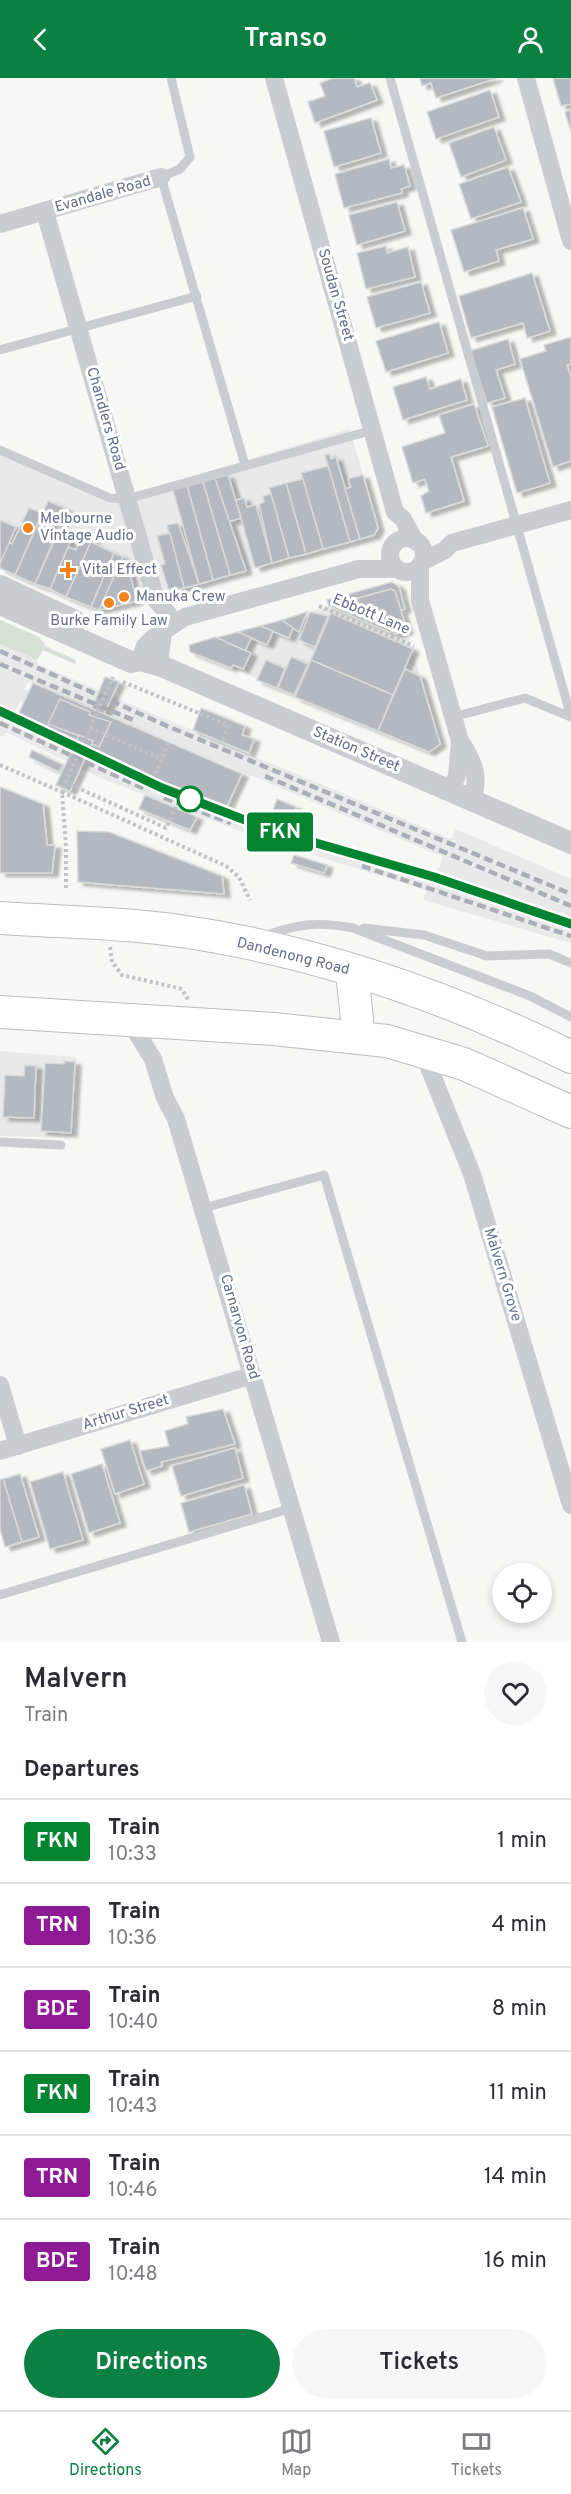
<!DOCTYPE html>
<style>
:root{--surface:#fff;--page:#f7f7f7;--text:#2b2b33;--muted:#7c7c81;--line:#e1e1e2;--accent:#0b8043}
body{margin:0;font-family:Overpass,sans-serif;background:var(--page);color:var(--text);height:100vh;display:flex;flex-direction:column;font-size:22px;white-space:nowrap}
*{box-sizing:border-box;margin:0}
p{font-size:20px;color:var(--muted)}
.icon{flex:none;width:33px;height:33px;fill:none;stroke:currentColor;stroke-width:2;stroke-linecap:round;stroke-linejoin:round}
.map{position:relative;height:1564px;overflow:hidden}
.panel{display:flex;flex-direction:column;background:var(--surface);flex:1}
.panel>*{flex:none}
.badge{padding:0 12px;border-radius:4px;font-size:21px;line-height:39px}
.controls{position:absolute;left:492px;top:1485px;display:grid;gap:12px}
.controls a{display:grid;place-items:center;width:60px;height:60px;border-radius:50%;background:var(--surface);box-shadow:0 3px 9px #0003;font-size:30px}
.map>.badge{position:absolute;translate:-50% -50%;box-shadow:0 0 0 3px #fff}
h2{padding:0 24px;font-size:22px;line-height:54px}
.round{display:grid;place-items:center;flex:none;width:63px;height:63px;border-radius:32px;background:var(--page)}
.headline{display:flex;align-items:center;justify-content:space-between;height:102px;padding:0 24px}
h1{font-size:28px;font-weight:600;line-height:45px}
.cta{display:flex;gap:12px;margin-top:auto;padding:12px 24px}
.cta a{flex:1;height:69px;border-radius:36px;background:var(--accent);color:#fff;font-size:24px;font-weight:600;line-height:69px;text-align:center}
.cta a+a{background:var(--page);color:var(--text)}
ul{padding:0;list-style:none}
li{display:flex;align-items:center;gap:18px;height:84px;padding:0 24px;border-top:2px solid var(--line)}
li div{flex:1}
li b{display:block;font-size:22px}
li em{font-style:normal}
li .badge{min-width:66px;font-weight:700;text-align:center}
header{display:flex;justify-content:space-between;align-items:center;height:78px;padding:0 24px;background:var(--accent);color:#fff;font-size:27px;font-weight:600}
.dock{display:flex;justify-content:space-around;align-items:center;height:84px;border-top:2px solid var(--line);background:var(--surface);font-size:16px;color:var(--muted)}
.dock a{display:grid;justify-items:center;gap:3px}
.dock .selected{color:var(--accent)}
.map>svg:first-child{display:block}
.built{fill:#e8e9e8;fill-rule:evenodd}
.green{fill:#d7e0d5}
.building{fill:#b4b9c1;stroke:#d9dad7;stroke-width:1.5;filter:url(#shadow)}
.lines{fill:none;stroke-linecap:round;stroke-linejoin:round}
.trunk-casing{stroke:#bbbdc1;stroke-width:34}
.path{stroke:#c0c2c5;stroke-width:4;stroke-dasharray:3 3;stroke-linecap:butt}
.service{stroke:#caccd0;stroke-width:9}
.minor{stroke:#caccd0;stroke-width:18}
.tertiary{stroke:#caccd0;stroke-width:22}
.trunk{stroke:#fff;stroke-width:32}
.rail{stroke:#abaeb6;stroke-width:4.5;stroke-dasharray:9 4.5;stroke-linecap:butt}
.path-bridge{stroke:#c0c2c5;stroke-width:4;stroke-dasharray:3 3;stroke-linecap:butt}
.line-casing{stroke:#fff;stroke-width:14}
.line{stroke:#028430;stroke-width:9}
.poi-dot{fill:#f2831b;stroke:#fff;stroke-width:2}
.stop-dot{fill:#fff;stroke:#028430;stroke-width:3}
.labels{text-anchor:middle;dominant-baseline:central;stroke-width:6;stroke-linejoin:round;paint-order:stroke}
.street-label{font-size:15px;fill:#646f88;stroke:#fff}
.poi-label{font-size:15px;fill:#646f88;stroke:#fff;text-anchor:start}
</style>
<header><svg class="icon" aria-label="back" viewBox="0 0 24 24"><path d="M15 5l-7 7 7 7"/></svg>Transo<svg class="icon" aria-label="person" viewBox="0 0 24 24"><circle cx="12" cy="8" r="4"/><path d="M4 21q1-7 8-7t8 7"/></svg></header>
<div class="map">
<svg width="571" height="1564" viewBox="0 0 571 1564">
<defs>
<filter id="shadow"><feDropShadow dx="6" dy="3.5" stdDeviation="1.5" flood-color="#0004"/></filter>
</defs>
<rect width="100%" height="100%" fill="#f7f8f5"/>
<!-- built -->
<g class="built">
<polygon points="350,351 378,450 374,457 101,533 0,490 0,376 109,423"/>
<polygon points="391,511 395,513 440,666 429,674 192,573 216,560"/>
<path d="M0 566 37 582 36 585 144 632 451 761 456 751 571 801V865L423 822 426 812 258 760 103 701 6 654 3 659 0 658ZM29 603 443 779 440 787 436 795 323 760 224 728 123 687 14 636 20 624 24 625 29 613 24 611Z"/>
<polygon points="0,973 76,979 73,1060 0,1058"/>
</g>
<!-- green -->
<polygon class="green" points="0,542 39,559 47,569 76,582 75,586 43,572 37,582 0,566"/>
<!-- building -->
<g class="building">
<polygon points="333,0 354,0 357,9 370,5 377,22 315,45 308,24 325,18 320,5"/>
<polygon points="420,0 497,0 436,20 431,5 422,8"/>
<polygon points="553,0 571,0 571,26 561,28"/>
<polygon points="490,12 499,39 436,61 427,34"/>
<polygon points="571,32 571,54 565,34"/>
<polygon points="371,40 381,75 334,89 324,53"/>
<polygon points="494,49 506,82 461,99 449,65"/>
<polygon points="389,81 391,90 404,87 410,108 401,111 402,115 344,130 335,96"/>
<polygon points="508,89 521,124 471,141 459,106"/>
<polygon points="397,124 405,153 357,167 349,137"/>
<polygon points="523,130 533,161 496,172 499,183 464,194 451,152"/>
<polygon points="386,168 387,175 408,169 415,199 366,211 357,175"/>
<polygon points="532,195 550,253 527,260 523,245 471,260 459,218"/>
<polygon points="421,204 430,235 376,250 367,219"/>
<polygon points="439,244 448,275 386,294 376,263"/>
<polygon points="571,259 571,286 567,287 571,299 571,383 553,389 520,281 546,273 544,267"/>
<polygon points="508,261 515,286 496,292 505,320 487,325 470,273"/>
<polygon points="426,299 430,311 461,301 467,322 403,342 393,309"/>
<polygon points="525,320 550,405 517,415 492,329"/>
<polygon points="474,326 488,368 451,379 464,423 426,435 421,418 429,413 425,401 413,405 402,369 445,355 439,337"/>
<polygon points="330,376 331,381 336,379 360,461 350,464 325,377"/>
<polygon points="328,388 350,464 323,471 301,395"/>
<polygon points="228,397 241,440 228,444 215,400"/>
<polygon points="363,397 378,450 374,457 360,461 345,411 351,409 348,401"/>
<polygon points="215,400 246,493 230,497 203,404"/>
<polygon points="303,401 323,471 306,476 286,405"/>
<polygon points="203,404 230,497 213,502 187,408"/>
<polygon points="286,405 306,476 289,480 269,410"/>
<polygon points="187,408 213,502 199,506 173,412"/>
<polygon points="271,416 289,480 272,485 259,426 264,424 263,418"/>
<polygon points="244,420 247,429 256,427 272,485 255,490 236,422"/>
<polygon points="48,423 67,431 35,506 15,497"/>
<polygon points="29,430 42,435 15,497 0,490 0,485 9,465 12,466"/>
<polygon points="0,442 16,449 0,485"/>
<polygon points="178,445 199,506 184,510 167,447"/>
<polygon points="84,453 94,457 66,519 50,511 68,469 76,472"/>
<polygon points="170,455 184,510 173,513 168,510 161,487 165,486 157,458"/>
<polygon points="57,457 71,462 50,511 35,506"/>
<polygon points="91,464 114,475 91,529 66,519"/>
<polygon points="114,475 123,479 99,532 91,529"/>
<polygon points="128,490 137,523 99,532 116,494 120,495 121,492"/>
<polygon points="392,504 399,509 405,531 401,532 395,513 391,511 329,528 327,522"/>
<polygon points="391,511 395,513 407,553 394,556 393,553 389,554 329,528"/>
<polygon points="307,534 299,554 282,542"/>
<polygon points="310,534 328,538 315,569 299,562"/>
<polygon points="331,535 413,571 393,617 311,582"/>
<polygon points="282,542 293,550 289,560 260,548"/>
<polygon points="260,548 273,553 267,567 238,554"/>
<polygon points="238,554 251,560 245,573 216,560"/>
<polygon points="215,559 251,575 243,591 233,587 231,590 190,574 189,567"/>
<polygon points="291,579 308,586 294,617 278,610"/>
<polygon points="266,582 285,590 277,610 257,602"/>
<polygon points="311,582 393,617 378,653 295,619"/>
<polygon points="405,591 420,598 440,666 429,674 378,653"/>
<polygon points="105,599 119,604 101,642 89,637"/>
<polygon points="33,605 242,696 227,728 163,704 18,637"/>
<polygon points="60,621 90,634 89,637 111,644 99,669 92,666 93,663 48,646"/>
<polygon points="201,630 245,648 242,657 254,661 249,675 193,652"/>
<polygon points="79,657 93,663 70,713 56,707"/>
<polygon points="32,672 63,687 59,694 29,679"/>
<polygon points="0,709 43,726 47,767 55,767 52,795 0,795"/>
<polygon points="145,717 197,739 190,752 139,731"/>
<polygon points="277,721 296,729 292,740 273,732"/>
<polygon points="77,753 109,754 222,798 224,816 78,804"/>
<polygon points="294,777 327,787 324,795 291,785"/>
<polygon points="64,983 75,984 71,1055 41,1053 45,985 64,986"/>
<polygon points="25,987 36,988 34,1040 3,1039 5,997 24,998"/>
<polygon points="223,1331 235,1366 161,1384 162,1388 146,1393 140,1373 169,1368 165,1353 188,1346 186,1339"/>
<polygon points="130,1362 144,1406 115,1416 101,1371"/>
<polygon points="235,1370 243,1400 181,1418 172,1388"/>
<polygon points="102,1386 120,1445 89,1455 71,1396"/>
<polygon points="63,1394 83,1462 50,1471 30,1404"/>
<polygon points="20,1396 39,1459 22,1464 3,1401"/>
<polygon points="3,1401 22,1464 5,1469 0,1451 0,1402"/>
<polygon points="244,1407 252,1436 189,1454 181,1425"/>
</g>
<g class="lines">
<!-- trunk casing -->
<g class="trunk-casing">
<g id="trunk">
<path d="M0 840C57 844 116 844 173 852 311 871 447 918 571 979"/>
<polyline points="352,894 357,941 356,958"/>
<polyline points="0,934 274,951 387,963 464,986 571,1034"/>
</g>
</g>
<!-- path -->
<g class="path">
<polyline points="319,528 414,568"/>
<polyline points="123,604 228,647 221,665"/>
<polyline points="90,650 162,681"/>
<polyline points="0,687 62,714 63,710"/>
<polyline points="153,701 169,663"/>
<polyline points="65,704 166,750 176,729"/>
<polyline points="66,810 66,769 62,714 226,788 239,799 250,822"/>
<polyline points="110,869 112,884 122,897 182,911 188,922"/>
</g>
<!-- service -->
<g class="service">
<polyline points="171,0 190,79 180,91 161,99 245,387"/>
<polyline points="390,0 571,639"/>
<polyline points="0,272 197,218"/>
<polyline points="0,372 110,420 127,421 373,352"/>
<polyline points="453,639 525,620 571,639"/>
<polyline points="364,850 424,857 487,878 549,876 571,885"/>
<path d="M262 859C296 846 317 843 353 850L530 918 571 939"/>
<polyline points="0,1064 61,1067"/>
<polyline points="204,1130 324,1097 462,1564"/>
<polyline points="0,1517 292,1430"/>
</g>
<!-- minor -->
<g class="minor">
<polyline points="274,0 395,434 403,441 415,463"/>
<polyline points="526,0 571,163"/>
<polyline points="45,134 156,522 174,543"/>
<polyline points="0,146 161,99"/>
<circle cx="407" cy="477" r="17"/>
<polyline points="422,484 445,472 452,465 571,432"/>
<path d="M420 487V522L460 663C474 684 480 698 472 723"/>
<polyline points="140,582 145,568 153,560 185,539 359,491 397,491"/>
<polyline points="159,587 163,554"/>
<polyline points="450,713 457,698 460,663"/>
<polyline points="129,942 153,981 165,1020 176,1041 331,1564"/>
<polyline points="422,972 472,1096 571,1427"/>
<polyline points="0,1307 18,1368"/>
<polyline points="0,1373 253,1297"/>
</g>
<!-- tertiary -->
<g class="tertiary">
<polyline points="0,508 75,543"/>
<polyline points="0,526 131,584 140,582 159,587 571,765"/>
</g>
<!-- trunk -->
<use href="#trunk" class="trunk"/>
<!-- rail -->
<g class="rail">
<polyline points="0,573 167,648 571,816"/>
<polyline points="0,586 133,642"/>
<polyline points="0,633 162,710 271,752 433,799 571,846"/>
<polyline points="0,645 145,711"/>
<polyline points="265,698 571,828"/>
<polyline points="164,720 231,745"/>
<polyline points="362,788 571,858"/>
</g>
<!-- path-bridge -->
<polyline class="path-bridge" points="63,710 113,599"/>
</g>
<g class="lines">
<!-- line casing -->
<g class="line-casing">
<polyline id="line" points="0,633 162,710 271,752 434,799 571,846"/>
</g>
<!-- line -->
<use href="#line" class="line"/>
</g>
<!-- markers -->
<g class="poi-dot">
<circle cx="28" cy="450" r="6"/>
<path d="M65 483h6v6h6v6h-6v6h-6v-6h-6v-6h6z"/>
<circle cx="124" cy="519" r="6"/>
<circle cx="109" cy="525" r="6"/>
</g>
<circle class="stop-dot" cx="190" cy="721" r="12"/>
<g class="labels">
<!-- street labels -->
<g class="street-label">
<text transform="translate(103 117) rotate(-16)">Evandale Road</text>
<text transform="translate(335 217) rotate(74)">Soudan Street</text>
<text transform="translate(105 341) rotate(74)">Chandlers Road</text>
<text transform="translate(371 537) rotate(23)">Ebbott Lane</text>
<text transform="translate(356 672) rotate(23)">Station Street</text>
<text transform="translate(293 879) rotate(14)">Dandenong Road</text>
<text transform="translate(502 1197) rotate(73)">Malvern Grove</text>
<text transform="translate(239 1249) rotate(74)">Carnarvon Road</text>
<text transform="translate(126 1335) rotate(-17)">Arthur Street</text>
</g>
<!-- poi labels -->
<g class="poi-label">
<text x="40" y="441">Melbourne<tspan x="40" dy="17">Vintage Audio</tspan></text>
<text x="82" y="492">Vital Effect</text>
<text x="136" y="519">Manuka Crew</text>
<text x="109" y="543" text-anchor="middle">Burke Family Law</text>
</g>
</g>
</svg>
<div class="controls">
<a><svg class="icon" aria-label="locate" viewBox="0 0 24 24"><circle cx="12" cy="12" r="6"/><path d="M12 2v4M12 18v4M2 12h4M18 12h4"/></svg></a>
</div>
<b class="badge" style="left:280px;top:754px;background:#028430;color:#fff">FKN</b>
</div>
<section class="panel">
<div class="headline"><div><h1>Malvern</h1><p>Train</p></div><a class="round"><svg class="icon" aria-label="heart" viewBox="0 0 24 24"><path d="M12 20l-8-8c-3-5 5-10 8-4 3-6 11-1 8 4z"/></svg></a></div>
<h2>Departures</h2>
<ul>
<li><span class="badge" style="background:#028430;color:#fff">FKN</span><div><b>Train</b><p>10:33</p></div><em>1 min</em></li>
<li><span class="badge" style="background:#8f1a95;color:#fff">TRN</span><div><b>Train</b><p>10:36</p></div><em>4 min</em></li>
<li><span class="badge" style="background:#8f1a95;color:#fff">BDE</span><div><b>Train</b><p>10:40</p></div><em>8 min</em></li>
<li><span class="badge" style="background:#028430;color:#fff">FKN</span><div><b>Train</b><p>10:43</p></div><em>11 min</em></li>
<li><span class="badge" style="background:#8f1a95;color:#fff">TRN</span><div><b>Train</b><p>10:46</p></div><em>14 min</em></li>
<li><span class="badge" style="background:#8f1a95;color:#fff">BDE</span><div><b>Train</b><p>10:48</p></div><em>16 min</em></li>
</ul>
<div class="cta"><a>Directions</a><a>Tickets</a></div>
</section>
<nav class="dock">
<a class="selected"><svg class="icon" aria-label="directions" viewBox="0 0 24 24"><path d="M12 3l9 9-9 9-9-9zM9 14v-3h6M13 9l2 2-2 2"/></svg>Directions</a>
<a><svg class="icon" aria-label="map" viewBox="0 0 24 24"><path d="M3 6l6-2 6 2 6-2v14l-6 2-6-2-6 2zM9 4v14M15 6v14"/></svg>Map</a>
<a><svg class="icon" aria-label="tickets" viewBox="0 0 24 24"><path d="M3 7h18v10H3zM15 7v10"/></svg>Tickets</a>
</nav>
